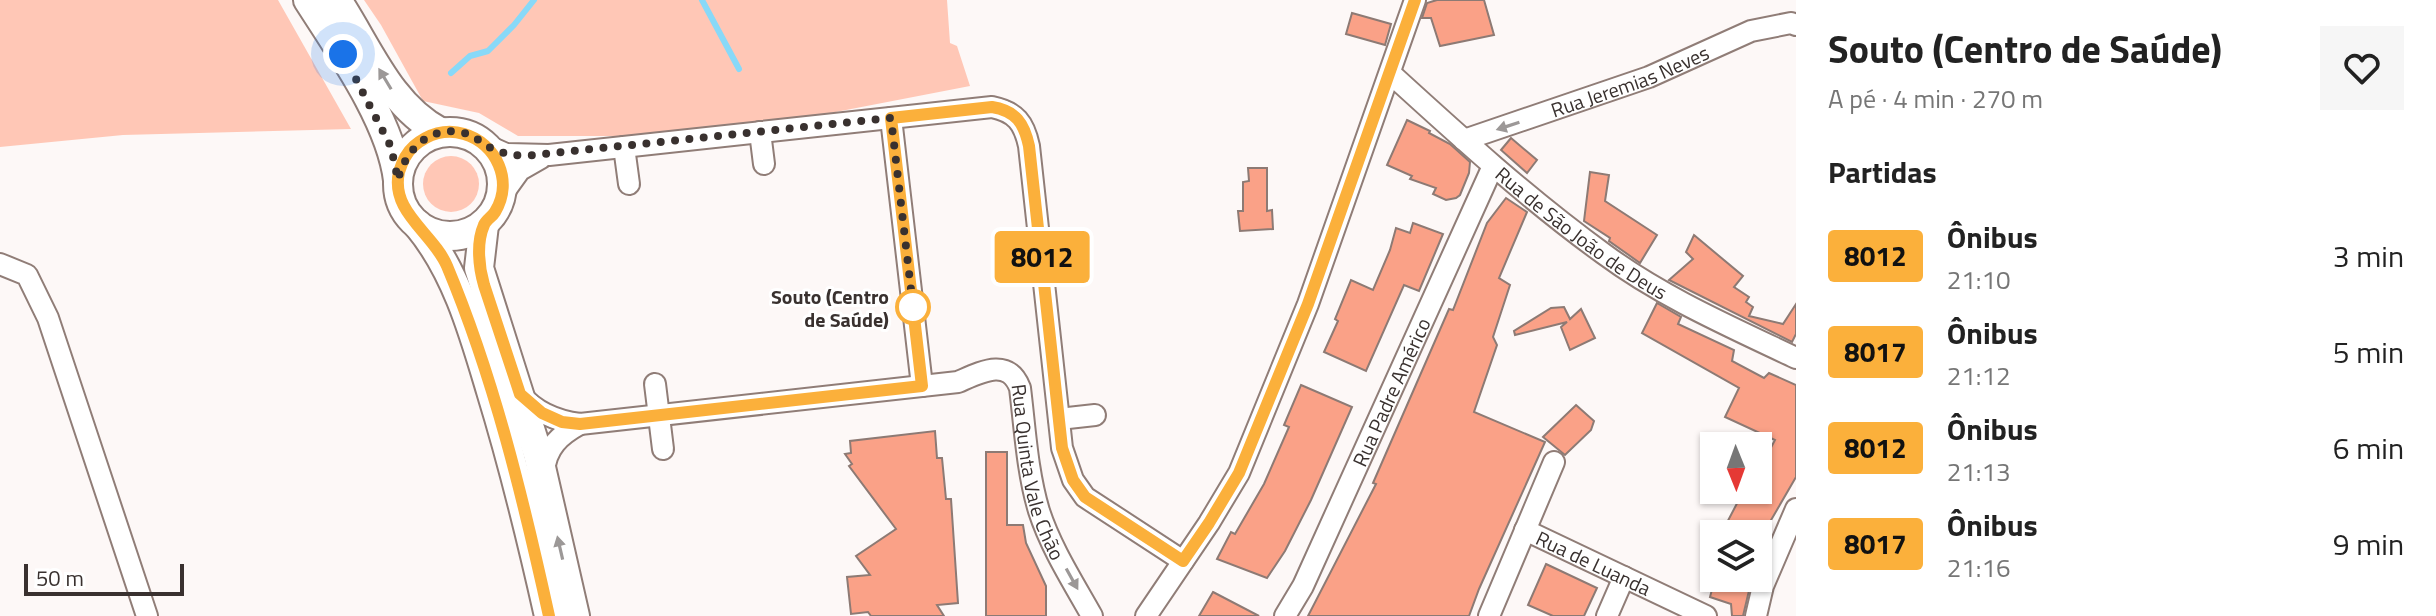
<!DOCTYPE html>
<html lang="pt">
<meta charset="utf-8">
<style>
:root{--surface:#fff;--page:#f6f6f6;--text:#222;--muted:#767676}
body{margin:0;font-family:"Titillium Web",sans-serif;background:var(--page);color:var(--text);height:100vh;display:flex;flex-direction:column;font-size:30px;white-space:nowrap}
*{box-sizing:border-box;margin:0}
p{font-size:26px;color:var(--muted)}
.icon{flex:none;width:44px;height:44px;fill:none;stroke:currentColor;stroke-width:2;stroke-linecap:round;stroke-linejoin:round}
.map{position:relative;flex:1;overflow:hidden}
.details{display:flex;flex-direction:column;background:var(--surface);width:640px}
.details>*{flex:none}
.badge{padding:0 16px;border-radius:6px;font-size:28px;line-height:52px}
.needle{width:52px;rotate:179deg}
.fabs{position:absolute;left:1700px;top:432px;display:grid;gap:16px}
.fabs a{display:grid;place-items:center;width:72px;height:72px;border-radius:0px;background:var(--surface);box-shadow:0 2px 6px #0004;font-size:40px}
.scale{position:absolute;left:24px;bottom:20px;width:160px;box-sizing:border-box;padding-left:8px;border:4px solid #39312f;border-top:0;font-size:22px;line-height:28px;white-space:nowrap;color:#39312f;-webkit-text-stroke:6px #fff;paint-order:stroke}
.you{position:absolute;width:40px;height:40px;margin:-20px;border:6px solid #fff;border-radius:50%;background:#1a73e8;box-shadow:0 0 0 12px #1a73e833}
.map>.badge{position:absolute;translate:-50% -50%;box-shadow:0 0 0 4px #fff}
h2{padding:0 32px;font-size:30px;line-height:72px}
.round{display:grid;place-items:center;flex:none;width:84px;height:84px;border-radius:0px;background:var(--page)}
.summary{display:flex;align-items:center;justify-content:space-between;height:136px;padding:0 32px}
h1{font-size:38px;font-weight:700;line-height:60px}
ul{padding:0;list-style:none}
li{display:flex;align-items:center;gap:24px;height:96px;padding:0 32px}
li div{flex:1}
li b{display:block;font-size:30px}
li em{font-style:normal}
li .badge{min-width:88px;font-weight:700;text-align:center}
main{display:flex;flex:1;min-height:0}
.map>svg:first-child{display:block}
.green{fill:#ffc7b6}
.lines{fill:none;stroke-linecap:round;stroke-linejoin:round}
.stream{stroke:#88d9f8;stroke-width:6}
.building{fill:#faa187;stroke:#8d7a74;stroke-width:2}
.minor-casing{stroke:#907d77;stroke-width:24}
.secondary-casing{stroke:#907d77;stroke-width:32}
.minor{stroke:#fff;stroke-width:20}
.secondary{stroke:#fff;stroke-width:28}
.oneway{fill:#9c9897}
.line-casing{stroke:#fff;stroke-width:18}
.line{stroke:#fbb03b;stroke-width:12}
.walk{stroke:#39312f;stroke-width:8;stroke-dasharray:0 14.4}
.stop-dot{fill:#fff;stroke:#fbb03b;stroke-width:4}
.labels{text-anchor:middle;dominant-baseline:central;stroke-width:6;stroke-linejoin:round;paint-order:stroke}
.street-label{font-size:20px;fill:#39312f;stroke:#fff}
.stop-label{font-size:20px;font-weight:bold;fill:#39312f;stroke:#fff;text-anchor:end}
</style>
<main>
<div class="map">
<svg width="1796" height="616" viewBox="0 0 1796 616">
<rect width="100%" height="100%" fill="#fdf8f7"/>
<!-- green -->
<g class="green">
<polygon points="0,0 278,0 351,129 123,135 0,147"/>
<polygon points="364,0 947,0 950,43 957,46 970,86 748,129 654,136 518,136 479,113 423,101 381,25"/>
<circle cx="451" cy="184" r="28"/>
</g>
<g class="lines">
<!-- stream -->
<g class="stream">
<polyline points="702,0 739,69"/>
<polyline points="451,73 470,56 488,51 514,25 534,0"/>
</g>
</g>
<!-- building -->
<g class="building">
<polygon points="1437,0 1484,0 1494,35 1440,46 1431,18 1422,18 1427,3"/>
<polygon points="1352,13 1391,24 1385,45 1346,34"/>
<polygon points="1407,120 1430,131 1429,133 1450,144 1470,162 1469,173 1460,195 1456,198 1446,200 1433,194 1436,188 1410,179 1412,176 1387,165"/>
<polygon points="1511,138 1537,160 1527,173 1501,150"/>
<polygon points="1248,168 1267,168 1267,211 1272,210 1273,229 1240,231 1238,211 1243,211 1243,182 1249,181"/>
<polygon points="1590,172 1609,175 1605,201 1657,235 1640,263 1609,241 1610,238 1584,221"/>
<polygon points="1506,198 1527,212 1499,278 1510,285 1493,337 1497,345 1474,412 1545,442 1479,589 1469,616 1308,616 1376,484 1373,483 1449,309 1453,310 1487,223"/>
<polygon points="1413,223 1443,234 1419,291 1404,285 1366,371 1324,352 1338,321 1335,319 1351,280 1373,290 1390,250 1396,228 1410,233"/>
<polygon points="1694,235 1743,276 1734,287 1749,297 1746,302 1753,307 1749,316 1783,324 1796,304 1796,334 1792,342 1669,280 1693,259 1686,252"/>
<polygon points="1657,303 1681,317 1678,324 1734,350 1732,361 1764,378 1769,373 1796,385 1796,477 1763,534 1721,534 1744,490 1758,490 1758,472 1775,440 1725,417 1739,388 1642,333"/>
<polygon points="1564,307 1570,319 1581,309 1595,338 1570,350 1561,327 1567,322 1515,335 1514,331 1551,308"/>
<polygon points="1301,385 1352,407 1311,500 1285,551 1267,578 1217,559 1231,532 1235,534 1264,484 1289,427 1284,425"/>
<polygon points="1576,405 1594,421 1591,430 1565,455 1543,437"/>
<polygon points="935,431 937,458 942,458 946,499 951,499 958,603 937,605 944,616 871,616 868,612 851,614 847,577 870,575 856,556 896,529 849,466 852,464 845,454 851,453 850,441"/>
<polygon points="986,452 1007,452 1007,525 1023,525 1026,543 1046,586 1046,616 986,616"/>
<polygon points="1546,564 1597,588 1584,616 1553,616 1528,605"/>
<polygon points="1715,578 1752,578 1743,616 1732,616 1731,604 1710,597"/>
<polygon points="1213,592 1259,616 1199,616"/>
</g>
<g class="lines">
<!-- minor casing -->
<g class="minor-casing">
<g id="minor">
<path id="s1" d="M1390 73C1459 136 1528 199 1604 254 1662 297 1731 327 1796 358"/>
<polyline points="891,118 922,386"/>
<polyline points="760,132 764,164"/>
<path id="s2" d="M1464 140 1649 77 1751 31 1791 23 1796 25"/>
<path d="M488 146 506 154 549 155 992 107C1016 112 1024 123 1029 146L1062 448 1073 480 1085 497 1183 561"/>
<polyline points="624,147 629,184"/>
<polyline points="502,195 520,170 541,158"/>
<polyline points="0,264 27,275 48,318 147,616"/>
<polyline points="655,384 663,449"/>
<path id="s3" d="M520 394C536 413 556 421 580 424L958 382C981 372 1008 357 1020 388 1025 428 1027 471 1039 511 1051 548 1073 582 1092 616"/>
<polyline points="1059,419 1095,415"/>
<path d="M544 472C546 447 560 435 580 424"/>
<path id="s4" d="M1525 530 1706 616"/>
<polyline points="1146,616 1209,523 1239,473 1308,304 1415,0"/>
<path id="s5" d="M1285 616 1303 586 1493 166"/>
<polyline points="1489,616 1554,462"/>
<polyline points="1607,616 1624,577"/>
<polyline points="1756,616 1763,586 1796,509"/>
</g>
</g>
<!-- secondary casing -->
<g class="secondary-casing">
<g id="secondary">
<path d="M308 0C340 50 391 121 398 180"/>
<path d="M337 0C368 47 389 105 440 132"/>
<circle cx="450" cy="184" r="52"/>
<path d="M418 225C457 272 474 334 491 391 514 466 532 540 549 616"/>
<polyline points="484,225 479,268 538,454 575,616"/>
</g>
</g>
<!-- minor -->
<use href="#minor" class="minor"/>
<!-- secondary -->
<use href="#secondary" class="secondary"/>
</g>
<!-- one-way arrows -->
<defs><path id="oneway-solid" d="M-6-.8H1V-3.2L6.5 0L1 3.2V.8H-6Z" transform="scale(2)"/></defs>
<g class="oneway">
<use href="#oneway-solid" transform="translate(385 79) rotate(-121)"/>
<use href="#oneway-solid" transform="translate(1508 126) rotate(162)"/>
<use href="#oneway-solid" transform="translate(560 548) rotate(-103)"/>
<use href="#oneway-solid" transform="translate(1072 579) rotate(61)"/>
</g>
<g class="lines">
<!-- line casing -->
<g class="line-casing">
<path id="line" d="M549 616C523 498 494 378 447 266 433 233 390 212 399 172 402 162 406 153 414 146 428 134 446 128 464 134 496 143 514 181 495 212 492 217 486 220 484 225 476 243 479 268 484 285L520 394 542 413 562 422 580 424 922 386 891 118 992 107C1016 111 1024 123 1029 146L1062 448 1073 480 1085 497 1183 561 1209 523 1239 473 1308 304 1415 0"/>
</g>
<!-- line -->
<use href="#line" class="line"/>
<!-- walk -->
<path class="walk" d="M343 54 391 147 398 180C406 146 436 120 473 136 478 139 483 144 489 147 500 153 512 155 525 156L891 118 913 307"/>
</g>
<!-- markers -->
<circle class="stop-dot" cx="913" cy="307" r="16"/>
<g class="labels">
<!-- street labels -->
<g class="street-label">
<text stroke="none"><textPath href="#s2" startOffset="176">Rua Jeremias Neves</textPath></text>
<text stroke="none"><textPath href="#s1" startOffset="250">Rua de São João de Deus</textPath></text>
<text stroke="none"><textPath href="#s5" startOffset="248">Rua Padre Américo</textPath></text>
<text stroke="none"><textPath href="#s3" startOffset="608">Rua Quinta Vale Chão</textPath></text>
<text stroke="none"><textPath href="#s4" startOffset="76">Rua de Luanda</textPath></text>
</g>
<!-- stop labels -->
<g class="stop-label">
<text x="889" y="296">Souto (Centro<tspan x="889" dy="23">de Saúde)</tspan></text>
</g>
</g>
</svg>
<div class="fabs">
<a><svg class="needle" viewBox="-14 -14 28 28"><path d="M0-13l5 13h-10z" fill="#e53935"/><path d="M0 13l5-13h-10z" fill="#767676"/></svg></a>
<a><svg class="icon" aria-label="layers" viewBox="0 0 24 24"><path d="M12 4l9 5-9 5-9-5zM3 14l9 5 9-5"/></svg></a>
</div>
<div class="scale">50 m</div>
<div class="you" style="left:343px;top:54px"></div>
<b class="badge" style="left:1042px;top:257px;background:#fbb03b;color:#111">8012</b>
</div>
<section class="details">
<div class="summary"><div><h1>Souto (Centro de Saúde)</h1><p>A pé · 4 min · 270 m</p></div><a class="round"><svg class="icon" aria-label="heart" viewBox="0 0 24 24"><path d="M12 20l-8-8c-3-5 5-10 8-4 3-6 11-1 8 4z"/></svg></a></div>
<h2>Partidas</h2>
<ul>
<li><span class="badge" style="background:#fbb03b;color:#111">8012</span><div><b>Ônibus</b><p>21:10</p></div><em>3 min</em></li>
<li><span class="badge" style="background:#fbb03b;color:#111">8017</span><div><b>Ônibus</b><p>21:12</p></div><em>5 min</em></li>
<li><span class="badge" style="background:#fbb03b;color:#111">8012</span><div><b>Ônibus</b><p>21:13</p></div><em>6 min</em></li>
<li><span class="badge" style="background:#fbb03b;color:#111">8017</span><div><b>Ônibus</b><p>21:16</p></div><em>9 min</em></li>
</ul>
</section>
</main>
